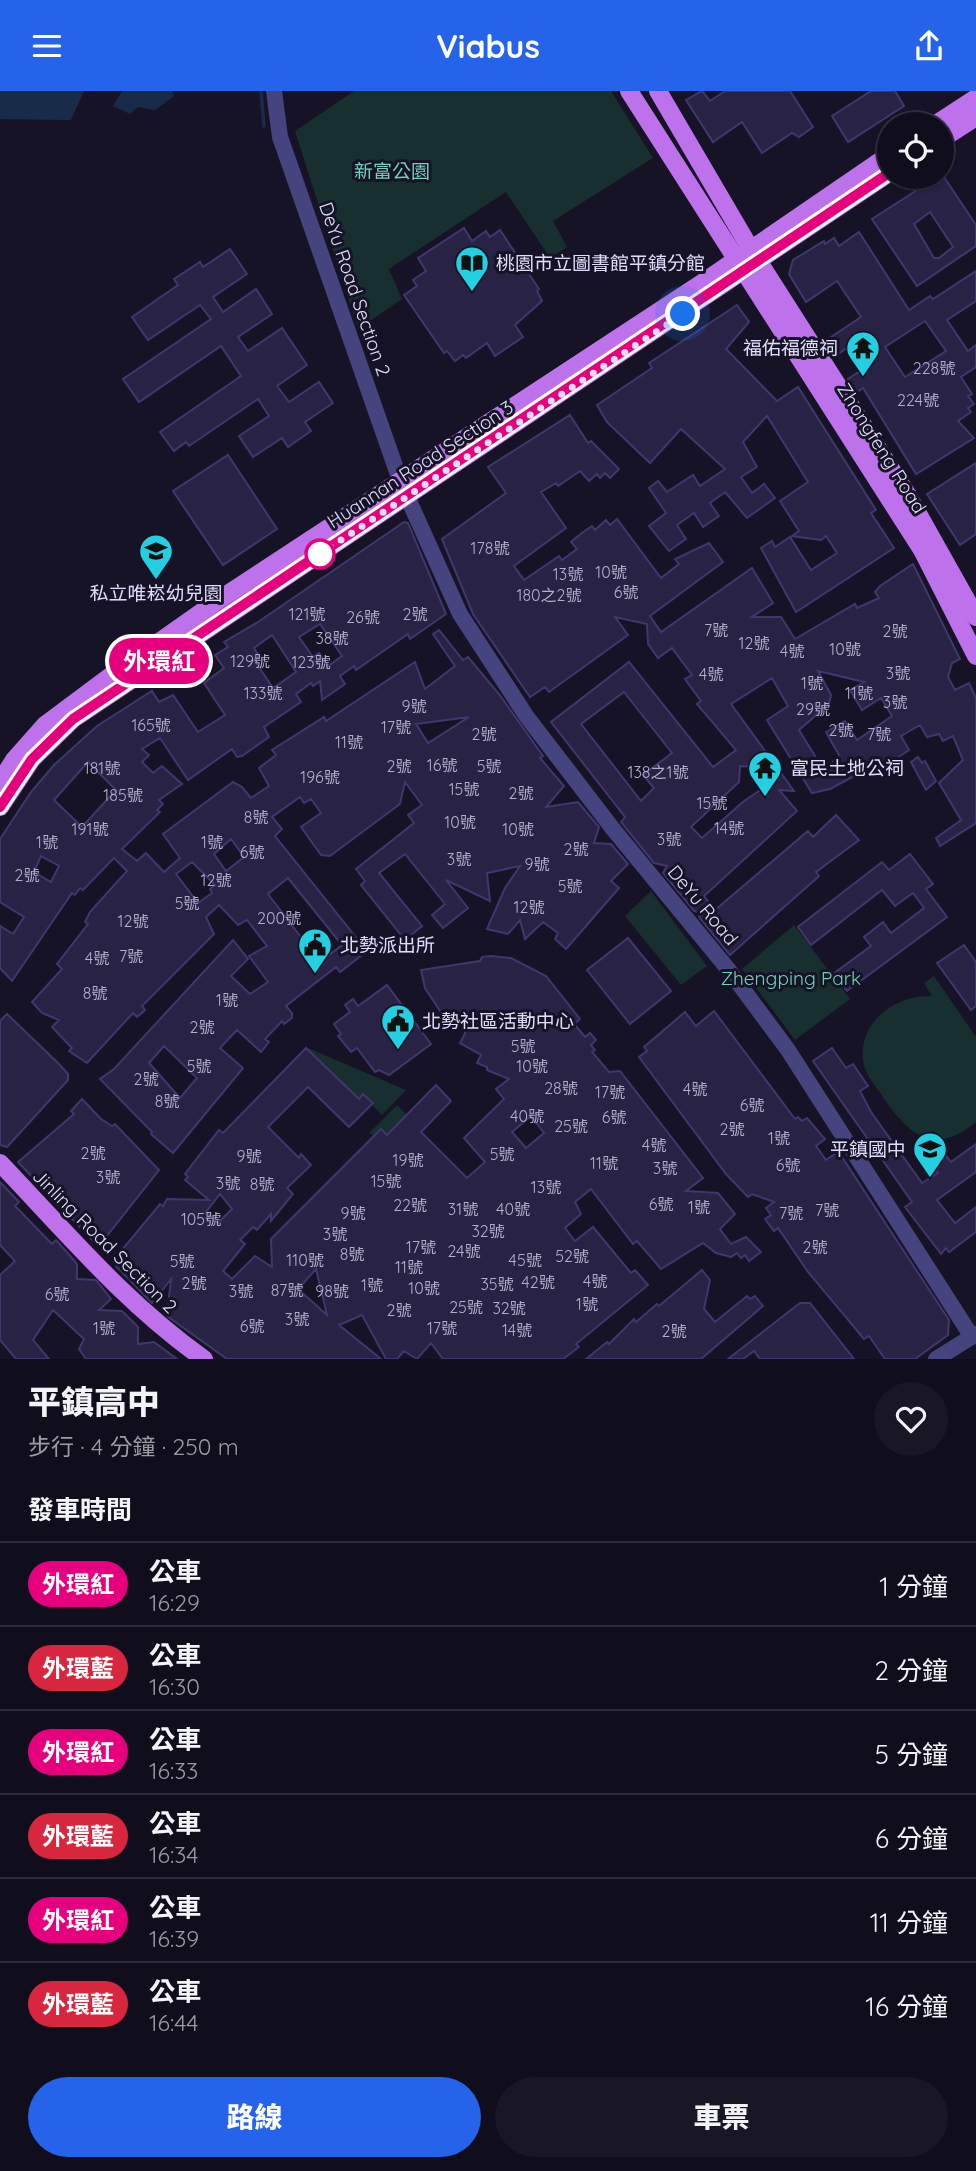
<!DOCTYPE html>
<html lang="zh-TW">
<meta charset="utf-8">
<style>
:root{--surface:#100e1c;--page:#191725;--text:#f1f3f6;--muted:#9c9ca3;--line:#302e3b;--accent:#2563eb}
body{margin:0;font-family:Quicksand,"Noto Sans TC",sans-serif;background:var(--page);color:var(--text);height:100vh;display:flex;flex-direction:column;font-size:26px;white-space:nowrap}
*{box-sizing:border-box;margin:0}
p{font-size:23px;color:var(--muted)}
.icon{flex:none;width:38px;height:38px;fill:none;stroke:currentColor;stroke-width:2;stroke-linecap:round;stroke-linejoin:round}
.map{position:relative;height:1268px;overflow:hidden}
.details{display:flex;flex-direction:column;background:var(--surface);flex:1}
.details>*{flex:none}
.badge{padding:0 14px;border-radius:23px;font-size:24px;line-height:46px}
.fabs{position:absolute;left:877px;top:21px;display:grid;gap:14px}
.fabs a{display:grid;place-items:center;width:77px;height:77px;border-radius:50%;background:var(--surface);box-shadow:0 2px 5px #0004,0 0 0 2px var(--line);font-size:35px}
.you{position:absolute;width:35px;height:35px;margin:-18px;border:5px solid #fff;border-radius:50%;background:#1a73e8;box-shadow:0 0 0 10px #1a73e833}
.map>.badge{position:absolute;translate:-50% -50%;box-shadow:0 0 0 4px #fff}
h2{padding:0 28px;font-size:26px;line-height:63px}
.round{display:grid;place-items:center;flex:none;width:74px;height:74px;border-radius:37px;background:var(--page)}
.summary{display:flex;align-items:center;justify-content:space-between;height:119px;padding:0 28px}
h1{font-size:33px;font-weight:800;line-height:52px}
.action{display:flex;gap:14px;margin-top:auto;padding:14px 28px}
.action a{flex:1;height:80px;border-radius:42px;background:var(--accent);color:#fff;font-size:28px;font-weight:800;line-height:80px;text-align:center}
.action a+a{background:var(--page);color:var(--text)}
ul{padding:0;list-style:none}
li{display:flex;align-items:center;gap:21px;height:84px;padding:0 28px;border-top:2px solid var(--line)}
li div{flex:1}
li b{display:block;font-size:26px}
li em{font-style:normal}
li .badge{min-width:77px;font-weight:700;text-align:center}
header{display:flex;justify-content:space-between;align-items:center;height:91px;padding:0 28px;background:var(--accent);color:#fff;font-size:32px;font-weight:800}
.map>svg:first-child{display:block}
.green{fill:#172f2e}
.water{fill:#182c4a}
.lines{fill:none;stroke-linecap:round;stroke-linejoin:round}
.stream{stroke:#182c4a;stroke-width:3.5}
.building{fill:#282244;stroke:#41376d;stroke-width:2;fill-rule:evenodd}
.minor{stroke:#46447f;stroke-width:16}
.major{stroke:#bd72ec;stroke-width:18}
.line-casing{stroke:#fff;stroke-width:16}
.line{stroke:#e6007e;stroke-width:10}
.walk{stroke:#e0ddfa;stroke-width:7;stroke-dasharray:0 12.6}
.stop-dot{fill:#fff;stroke:#e6007e;stroke-width:3.5}
.labels{text-anchor:middle;dominant-baseline:central;stroke-width:6;stroke-linejoin:round;paint-order:stroke}
.number-label{font-size:16px;fill:#b2aecc}
.park-label{font-size:19px;fill:#72d1b8;stroke:#161326}
.poi-label{font-size:19px;fill:#e0ddfa;stroke:#161326;text-anchor:start}
.street-label{font-size:19px;fill:#e0ddfa;stroke:#161326}
</style>
<header><svg class="icon" aria-label="menu" viewBox="0 0 24 24"><path d="M4 6h16M4 12h16M4 18h16"/></svg>Viabus<svg class="icon" aria-label="share" viewBox="0 0 24 24"><path d="M12 15V3M7 8l5-5 5 5M5 13v7h14v-7"/></svg></header>
<div class="map">
<svg width="976" height="1268" viewBox="0 0 976 1268">
<rect width="100%" height="100%" fill="#161326"/>
<!-- green -->
<g class="green">
<polygon points="354,0 611,0 653,67 553,130 567,156 550,167 506,101 389,178 402,208 358,238 295,40"/>
<polygon points="651,800 707,875 681,894 625,825"/>
<polygon points="794,834 850,908 795,949 742,878"/>
<path d="M934 885 976 946V1031C937 1063 913 1048 887 1012 879 999 865 985 863 970 858 931 896 903 932 905L924 892Z"/>
<polygon points="308,957 406,999 382,1024 370,1012 364,1018 311,965"/>
<polygon points="397,1014 409,1026 387,1050 369,1042"/>
</g>
<!-- water -->
<g class="water">
<polygon points="0,0 84,0 71,29 0,28"/>
<polygon points="122,0 172,0 174,5 155,19 138,16 130,23 113,15"/>
</g>
<g class="lines">
<!-- stream -->
<polyline class="stream" points="261,0 264,35"/>
</g>
<!-- building -->
<g class="building">
<polygon points="702,0 710,10 725,0 790,0 813,36 799,46 792,42 762,62 742,31 713,51 686,9"/>
<polygon points="871,0 895,0 904,15 848,51 832,25"/>
<path d="M942 83 976 134V155L917 195 872 128ZM930 121 953 156 939 167H934L914 133Z"/>
<polygon points="464,137 472,150 486,140 490,146 500,139 539,198 537,200 542,210 515,234 523,246 495,265 487,252 466,267 463,264 455,270 447,260 444,262 404,204 417,195 413,189 426,180 418,167"/>
<path d="M859 141 909 219 930 205 933 208 976 180V210L947 229 968 260 976 254V276L961 286 972 303 968 305 974 313 968 317 971 321 958 330 974 347 916 383 863 297 857 301 848 288 872 272 857 250 838 263 828 248 861 226 837 190 806 211 789 183 793 169 824 150 825 153 834 147 839 155ZM925 230 946 260 905 286 885 256Z"/>
<polygon points="230,158 247,183 213,206 223,221 256,198 272,223 238,246 248,260 282,237 307,274 277,295 289,311 319,291 333,312 305,331 311,340 288,356 282,347 253,366 239,345 269,325 258,308 189,355 186,351 174,360 160,341 241,285 221,255 139,311 123,288 211,228 200,214 148,249 132,226 178,194 174,188 200,171 203,176"/>
<polygon points="737,214 749,231 726,258 777,310 798,296 876,419 871,422 894,457 796,521 761,457 772,450 775,456 790,446 811,479 837,462 826,445 821,449 792,445 799,440 780,410 808,391 767,325 743,351 757,376 741,386 752,402 764,393 775,407 747,427 725,401 710,412 719,425 703,436 694,422 677,434 686,448 669,460 649,435 666,422 649,397 658,390 667,401 693,384 700,395 725,378 681,338 650,372 607,331 597,314 652,277 649,272"/>
<path d="M570 324 588 352 591 350 619 378 610 387 605 382 600 387 597 383 589 390 580 380 558 395 556 392 541 401 566 437 514 475 524 489 559 465 562 469 577 458 571 451 582 442 592 435 595 439 606 429 610 434 617 428 661 487 679 473 675 468 709 452 723 471 650 525 661 541 752 477 773 512 752 526H781L795 548 855 513 857 517 879 507 875 501 880 495 913 473 960 568 952 572 948 586 955 599 969 592 976 607V732L940 755 936 747 961 729 939 692 963 669 953 645 943 650 939 643 927 646 920 634 901 645 909 659 888 673 858 686 856 684 830 698 812 702 767 629 788 615 772 587 731 613 794 700 779 699 797 720 704 805 715 819 808 740 813 746 836 724 859 749 816 781 819 785 730 864 699 826 700 822 694 820 663 782 667 775 654 772 621 731 625 726 551 631 629 571 713 676 736 659 697 613 701 610 685 588 692 584 672 557 658 567 648 553 647 533 615 526 628 544 549 601 545 596 530 606 473 523 442 448 506 402 488 376ZM818 580 864 591 850 599 862 619 881 607 892 625 857 649 845 630 826 641 840 666 823 678 799 639 829 613 831 604ZM624 601 672 662 643 684 654 697 641 710 581 633ZM762 671 774 690 744 710 702 747 691 736 739 691 740 675 756 676Z"/>
<polygon points="228,364 277,438 223,474 173,400"/>
<polygon points="976,372 976,443 960,454 927,403"/>
<path d="M404 431 408 432 446 523 410 548 408 543 356 579 354 575 340 585 345 593 322 609 320 590 313 595 311 592 296 603 301 611 264 636 269 646 242 665 237 666 232 658 188 689 160 647 142 658 149 664 142 671 153 682 162 675 182 693 159 709 163 713 157 719 160 721 122 758 137 770 146 762 164 781 180 767 163 743 233 691 242 696 251 707 269 695 259 677 276 664 272 659 324 626 326 630 415 571 425 598 455 575 433 543 439 539 463 569 468 566 499 603 543 665 540 667 564 695 546 716 578 711 599 736 594 752 611 753 628 773 611 790 619 797 566 858 555 848 558 842 543 831 525 848 520 829 508 843 487 838 505 797 520 775 487 782 490 810 446 789 468 817 443 837 432 824 445 813 405 763 379 782 422 835 405 849 361 794 365 790 356 778 414 732 408 724 422 714 405 691 400 713 330 765 321 764 301 736 321 722 311 708 304 712 300 706 272 726 282 738 275 745 367 860 340 881 336 876 286 915 292 922V927L284 933 282 930 265 948 269 951 261 961 237 939 220 957 243 977 173 1062 151 1043 152 1041 100 988 114 978 233 849 248 868 231 885 250 903 268 891 249 865 267 855 247 829 238 834 219 814 206 826 214 843 142 915 145 919 137 926 133 922 87 972 69 960 72 957 52 936 59 929 42 922 32 911 62 878 57 873 88 833 85 831 90 821 127 780 114 767 83 799 80 797 75 804 72 802 12 890 0 877V835L13 843 24 826 0 811V748L31 701 54 674 97 635 152 600 159 611 173 604 198 641 225 624 204 592 224 577 215 564 228 556 224 551 258 531ZM320 533 342 565 328 575 319 562 313 566 299 546ZM272 544 296 581 273 597 254 569 259 565 254 557ZM469 626 428 652 416 633ZM88 671 116 699 82 736 54 709ZM231 748 244 766 226 780 214 763ZM41 765 59 775 51 791 34 781ZM192 771 215 794 210 798 212 802 198 812 176 783ZM288 787 342 854 320 871 268 803ZM164 955 197 987 180 1007 149 972Z"/>
<polygon points="918,666 922,672 925,670 936,690 926,699 911,671"/>
<polygon points="910,763 933,793 926,798 947,826 847,900 833,883 871,855 864,846 883,831 891,842 924,817 913,802 895,815 882,799 811,854 798,836 882,771 889,779"/>
<polygon points="628,847 671,900 630,933 587,879"/>
<polygon points="964,854 976,871 976,915 971,919 937,872"/>
<path d="M491 865 511 867 546 885 580 928 574 933 585 946 590 942 596 949 591 954 595 959 592 961 609 981 620 980 703 1087 686 1100 718 1102 735 1123 720 1138 731 1153 746 1146 761 1161 749 1170 745 1164 741 1167 737 1162 731 1166 716 1162 703 1152 661 1178 637 1150 633 1153 591 1098 575 1111 581 1123 565 1137 575 1150 593 1136 631 1182 635 1179 648 1194 576 1253 579 1256 563 1268H443L431 1252 417 1268 404 1260 397 1268H386L362 1224 339 1234 381 1268H227L167 1225 171 1188 152 1212 116 1175V1166L160 1113 163 1115 167 1108 209 1109 185 1089 188 1086 185 1083 219 1039 223 1042 306 957 359 1008 363 1003 373 1012 349 1036 308 996 268 1036 299 1067 301 1063 311 1074 287 1097 293 1103 271 1130V1123L257 1139 253 1136 240 1149 245 1153 223 1180 232 1188 255 1165 272 1176 271 1148 381 1038 387 1044 436 994 451 1010 421 1041 467 1087 485 1071 464 1047 504 1008 496 998 509 988 487 979V976L477 972 481 964 460 952 474 924 452 938 425 897 421 879 480 870 482 866ZM531 1025 544 1042 526 1057 512 1041ZM220 1103 232 1118 218 1132 206 1121ZM316 1178 327 1224 298 1198Z"/>
<polygon points="387,894 431,953 389,984 379,979 375,981 357,957 351,961 338,945 341,943 334,933 350,921 345,914 353,908 358,915"/>
<polygon points="714,920 795,1028 798,1026 802,1030 807,1027 825,1048 816,1055 826,1069 835,1063 842,1066 949,1229 948,1244 915,1268 885,1268 869,1245 864,1248 808,1181 778,1137 774,1140 765,1128 771,1124 766,1117 774,1111 752,1103 748,1106 726,1083 639,966 647,960 644,956 685,921 696,935"/>
<polygon points="7,923 58,972 68,983 68,989 7,1056 0,1054 0,930"/>
<polygon points="832,957 846,977 853,973 868,995 860,1000 871,1021 922,1092 938,1082 933,1074 946,1065 951,1071 976,1053 976,1081 937,1109 955,1132 976,1116 976,1141 949,1161 946,1157 941,1163 905,1116 912,1111 813,970"/>
<polygon points="82,1008 101,1028 112,1035 115,1033 159,1079 102,1151 94,1151 18,1071 74,1023 71,1020"/>
<polygon points="0,1091 19,1111 15,1115 52,1153 56,1149 72,1167 77,1173 77,1188 96,1189 111,1208 99,1219 122,1220 138,1236 138,1253 154,1251 177,1268 86,1268 79,1258 84,1248 53,1219 33,1249 49,1268 16,1268 0,1249 0,1184 15,1170 0,1154"/>
<polygon points="702,1179 710,1189 704,1218 715,1231 747,1205 750,1208 755,1205 763,1215 701,1268 586,1268 607,1251 609,1253 634,1228 636,1231 657,1213 659,1215"/>
<polygon points="800,1212 810,1212 854,1268 760,1268 754,1260 743,1268 728,1268"/>
</g>
<g class="lines">
<!-- minor -->
<g class="minor">
<polyline points="274,0 280,46 401,392 460,523 527,626 613,738 728,878 788,959 972,1246"/>
<polyline points="936,1268 976,1243"/>
</g>
<!-- major -->
<g class="major">
<polyline points="629,0 922,459 976,565"/>
<polyline points="658,0 750,157 907,403 976,526"/>
<polyline points="936,33 976,7"/>
<polyline points="942,48 976,26"/>
<polyline points="0,691 14,669 45,634 112,584 220,508 705,190 889,64"/>
<polyline points="0,716 32,668 73,628 889,82"/>
<path d="M0 1072C66 1141 126 1213 204 1268"/>
</g>
</g>
<g class="lines">
<!-- line casing -->
<g class="line-casing">
<polyline id="line" points="0,716 32,668 73,628 889,82"/>
</g>
<!-- line -->
<use href="#line" class="line"/>
<!-- walk -->
<polyline class="walk" points="320,463 683,223"/>
</g>
<!-- icons -->
<defs>
<g id="library-pin" transform="scale(1.75)"><path d="M0 17L-7.5 6A9.5 9.5 0 1 1 7.5 6Z" fill="#22d0e1" stroke="#161326"/><path d="M-6-4Q-3-5.5-.7-3.5V5Q-3 3-6 4ZM6-4Q3-5.5 .7-3.5V5Q3 3 6 4Z" fill="#111"/></g>
<g id="temple-pin" transform="scale(1.75)"><path d="M0 17L-7.5 6A9.5 9.5 0 1 1 7.5 6Z" fill="#22d0e1" stroke="#161326"/><path d="M0-6L5-2H3V0L6.5 2.5H4V6H1.5V3h-3V6H-4V2.5H-6.5L-3 0V-2H-5Z" fill="#111"/></g>
<g id="school-pin" transform="scale(1.75)"><path d="M0 17L-7.5 6A9.5 9.5 0 1 1 7.5 6Z" fill="#22d0e1" stroke="#161326"/><path d="M0-5L7-2L0 1L-7-2ZM-4 1L0 2.5L4 1V4Q0 6-4 4Z" fill="#111"/></g>
<g id="civic-pin" transform="scale(1.75)"><path d="M0 17L-7.5 6A9.5 9.5 0 1 1 7.5 6Z" fill="#22d0e1" stroke="#161326"/><path d="M-.6-6.5H3V-4.5H.6V-3L4-1V1h2V6H-6V1h2V-1L-.6-3ZM-1.2 2.5V6h2.4V2.5Z" fill="#111"/></g>
</defs>
<g fill-rule="evenodd">
<use href="#library-pin" x="472" y="172"/>
<use href="#temple-pin" x="863" y="257"/>
<use href="#school-pin" x="156" y="460"/>
<use href="#temple-pin" x="765" y="677"/>
<use href="#civic-pin" x="315" y="854"/>
<use href="#civic-pin" x="398" y="930"/>
<use href="#school-pin" x="930" y="1058"/>
</g>
<!-- markers -->
<circle class="stop-dot" cx="320" cy="463" r="14"/>
<g class="labels">
<!-- number labels -->
<g class="number-label">
<text x="934" y="277">228號</text>
<text x="918" y="309">224號</text>
<text x="490" y="457">178號</text>
<text x="611" y="481">10號</text>
<text x="568" y="483">13號</text>
<text x="626" y="501">6號</text>
<text x="549" y="504">180之2號</text>
<text x="307" y="523">121號</text>
<text x="415" y="523">2號</text>
<text x="363" y="526">26號</text>
<text x="716" y="539">7號</text>
<text x="895" y="540">2號</text>
<text x="332" y="547">38號</text>
<text x="754" y="552">12號</text>
<text x="845" y="558">10號</text>
<text x="792" y="560">4號</text>
<text x="250" y="570">129號</text>
<text x="311" y="571">123號</text>
<text x="898" y="582">3號</text>
<text x="711" y="583">4號</text>
<text x="812" y="592">1號</text>
<text x="263" y="602">133號</text>
<text x="859" y="602">11號</text>
<text x="895" y="611">3號</text>
<text x="414" y="615">9號</text>
<text x="813" y="618">29號</text>
<text x="151" y="634">165號</text>
<text x="396" y="636">17號</text>
<text x="841" y="639">2號</text>
<text x="484" y="643">2號</text>
<text x="879" y="643">7號</text>
<text x="349" y="651">11號</text>
<text x="442" y="674">16號</text>
<text x="399" y="675">2號</text>
<text x="489" y="675">5號</text>
<text x="102" y="677">181號</text>
<text x="658" y="681">138之1號</text>
<text x="320" y="686">196號</text>
<text x="464" y="698">15號</text>
<text x="521" y="702">2號</text>
<text x="123" y="704">185號</text>
<text x="712" y="712">15號</text>
<text x="256" y="726">8號</text>
<text x="460" y="731">10號</text>
<text x="729" y="737">14號</text>
<text x="90" y="738">191號</text>
<text x="518" y="738">10號</text>
<text x="669" y="748">3號</text>
<text x="47" y="751">1號</text>
<text x="212" y="751">1號</text>
<text x="576" y="758">2號</text>
<text x="252" y="761">6號</text>
<text x="459" y="768">3號</text>
<text x="537" y="773">9號</text>
<text x="27" y="784">2號</text>
<text x="216" y="789">12號</text>
<text x="570" y="795">5號</text>
<text x="187" y="812">5號</text>
<text x="529" y="816">12號</text>
<text x="279" y="827">200號</text>
<text x="133" y="830">12號</text>
<text x="131" y="865">7號</text>
<text x="97" y="867">4號</text>
<text x="95" y="902">8號</text>
<text x="227" y="909">1號</text>
<text x="202" y="936">2號</text>
<text x="523" y="955">5號</text>
<text x="199" y="975">5號</text>
<text x="532" y="975">10號</text>
<text x="146" y="988">2號</text>
<text x="561" y="997">28號</text>
<text x="695" y="998">4號</text>
<text x="610" y="1001">17號</text>
<text x="167" y="1010">8號</text>
<text x="752" y="1014">6號</text>
<text x="527" y="1025">40號</text>
<text x="614" y="1026">6號</text>
<text x="571" y="1035">25號</text>
<text x="732" y="1038">2號</text>
<text x="779" y="1047">1號</text>
<text x="654" y="1054">4號</text>
<text x="93" y="1062">2號</text>
<text x="502" y="1063">5號</text>
<text x="249" y="1065">9號</text>
<text x="408" y="1069">19號</text>
<text x="604" y="1072">11號</text>
<text x="788" y="1074">6號</text>
<text x="665" y="1077">3號</text>
<text x="108" y="1086">3號</text>
<text x="386" y="1090">15號</text>
<text x="228" y="1092">3號</text>
<text x="262" y="1093">8號</text>
<text x="546" y="1096">13號</text>
<text x="661" y="1113">6號</text>
<text x="410" y="1114">22號</text>
<text x="699" y="1116">1號</text>
<text x="463" y="1118">31號</text>
<text x="513" y="1118">40號</text>
<text x="827" y="1119">7號</text>
<text x="353" y="1122">9號</text>
<text x="791" y="1122">7號</text>
<text x="201" y="1128">105號</text>
<text x="488" y="1140">32號</text>
<text x="335" y="1143">3號</text>
<text x="421" y="1156">17號</text>
<text x="815" y="1156">2號</text>
<text x="464" y="1160">24號</text>
<text x="352" y="1163">8號</text>
<text x="572" y="1165">52號</text>
<text x="305" y="1169">110號</text>
<text x="525" y="1169">45號</text>
<text x="182" y="1170">5號</text>
<text x="409" y="1176">11號</text>
<text x="595" y="1190">4號</text>
<text x="538" y="1191">42號</text>
<text x="194" y="1192">2號</text>
<text x="497" y="1193">35號</text>
<text x="372" y="1194">1號</text>
<text x="424" y="1197">10號</text>
<text x="287" y="1199">87號</text>
<text x="241" y="1200">3號</text>
<text x="332" y="1200">98號</text>
<text x="57" y="1203">6號</text>
<text x="587" y="1213">1號</text>
<text x="466" y="1216">25號</text>
<text x="509" y="1217">32號</text>
<text x="399" y="1219">2號</text>
<text x="297" y="1228">3號</text>
<text x="252" y="1235">6號</text>
<text x="104" y="1237">1號</text>
<text x="442" y="1237">17號</text>
<text x="517" y="1239">14號</text>
<text x="674" y="1240">2號</text>
</g>
<!-- park labels -->
<g class="park-label">
<text x="392" y="80">新富公園</text>
<text x="791" y="887">Zhengping Park</text>
</g>
<!-- poi labels -->
<g class="poi-label">
<text x="496" y="172">桃園市立圖書館平鎮分館</text>
<text x="838" y="257" text-anchor="end">福佑福德祠</text>
<text x="156" y="502" text-anchor="middle">私立唯崧幼兒園</text>
<text x="790" y="677">富民土地公祠</text>
<text x="340" y="854">北勢派出所</text>
<text x="422" y="930">北勢社區活動中心</text>
<text x="906" y="1058" text-anchor="end">平鎮國中</text>
</g>
<!-- street labels -->
<g class="street-label">
<text transform="translate(355 198) rotate(71)">DeYu Road Section 2</text>
<text transform="translate(882 357) rotate(58)">Zhongfeng Road</text>
<text transform="translate(420 373) rotate(-33)">Huannan Road Section 3</text>
<text transform="translate(703 814) rotate(50)">DeYu Road</text>
<text transform="translate(105 1150) rotate(45)">Jinling Road Section 2</text>
</g>
</g>
</svg>
<div class="fabs">
<a><svg class="icon" aria-label="locate" viewBox="0 0 24 24"><circle cx="12" cy="12" r="6"/><path d="M12 2v4M12 18v4M2 12h4M18 12h4"/></svg></a>
</div>
<div class="you" style="left:683px;top:223px"></div>
<b class="badge" style="left:159px;top:570px;background:#e6007e;color:#fff">外環紅</b>
</div>
<section class="details">
<div class="summary"><div><h1>平鎮高中</h1><p>步行 · 4 分鐘 · 250 m</p></div><a class="round"><svg class="icon" aria-label="heart" viewBox="0 0 24 24"><path d="M12 20l-8-8c-3-5 5-10 8-4 3-6 11-1 8 4z"/></svg></a></div>
<h2>發車時間</h2>
<ul>
<li><span class="badge" style="background:#e6007e;color:#fff">外環紅</span><div><b>公車</b><p>16:29</p></div><em>1 分鐘</em></li>
<li><span class="badge" style="background:#d7263d;color:#fff">外環藍</span><div><b>公車</b><p>16:30</p></div><em>2 分鐘</em></li>
<li><span class="badge" style="background:#e6007e;color:#fff">外環紅</span><div><b>公車</b><p>16:33</p></div><em>5 分鐘</em></li>
<li><span class="badge" style="background:#d7263d;color:#fff">外環藍</span><div><b>公車</b><p>16:34</p></div><em>6 分鐘</em></li>
<li><span class="badge" style="background:#e6007e;color:#fff">外環紅</span><div><b>公車</b><p>16:39</p></div><em>11 分鐘</em></li>
<li><span class="badge" style="background:#d7263d;color:#fff">外環藍</span><div><b>公車</b><p>16:44</p></div><em>16 分鐘</em></li>
</ul>
<div class="action"><a>路線</a><a>車票</a></div>
</section>
